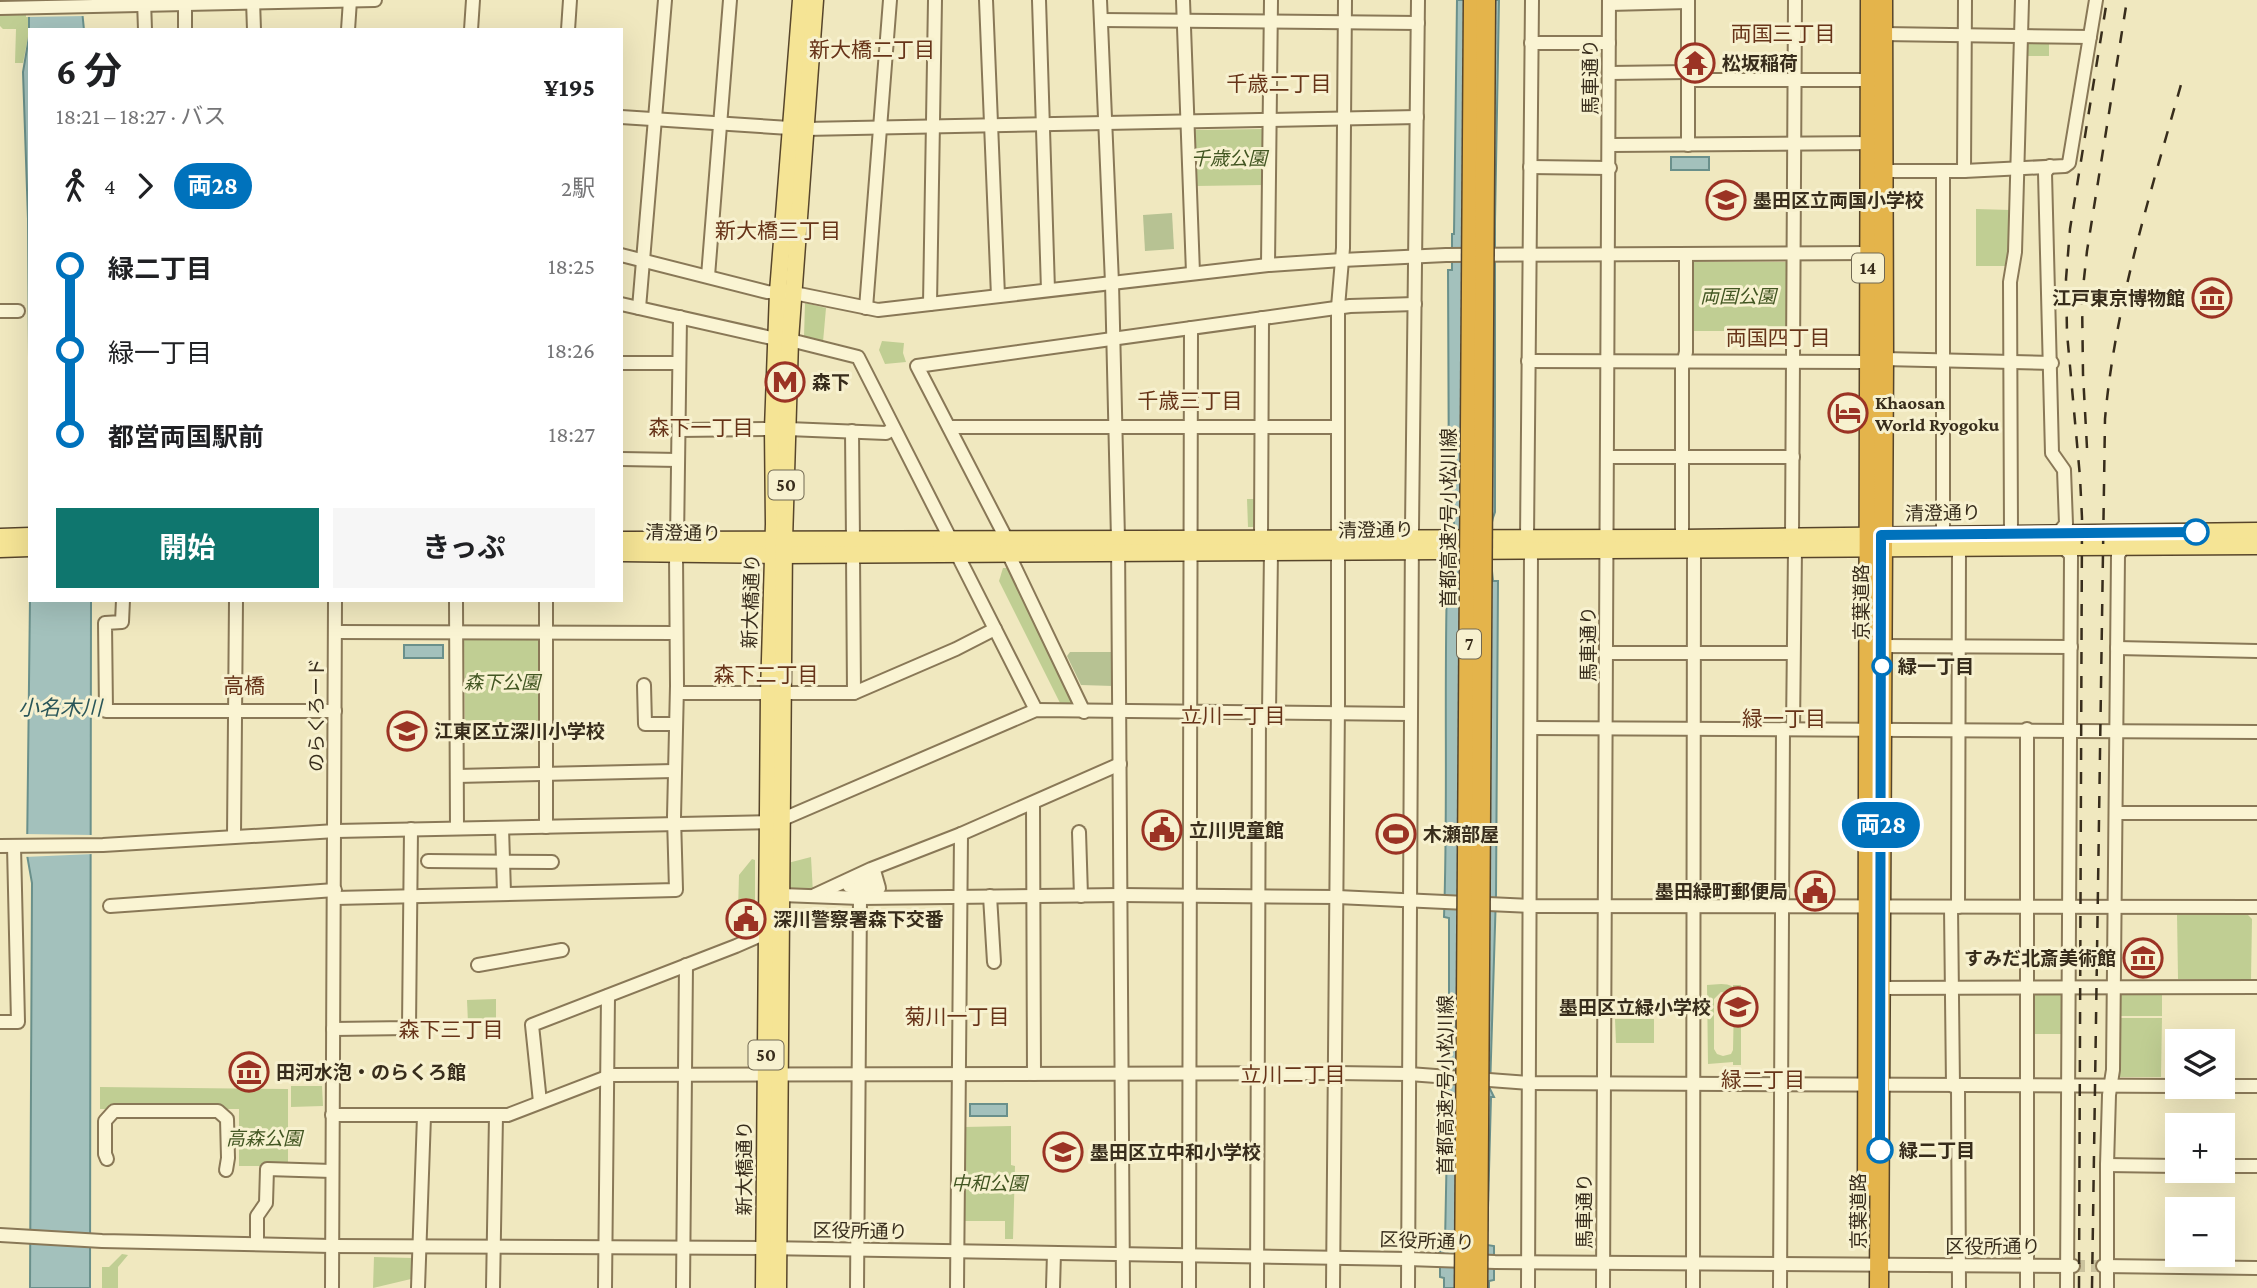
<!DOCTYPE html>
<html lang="ja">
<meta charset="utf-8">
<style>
:root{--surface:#fff;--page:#f6f6f6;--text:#202124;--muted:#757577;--accent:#0f766e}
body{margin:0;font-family:"Crimson Pro","Noto Sans JP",serif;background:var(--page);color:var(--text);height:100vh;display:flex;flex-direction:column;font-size:26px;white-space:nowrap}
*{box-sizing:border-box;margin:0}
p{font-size:23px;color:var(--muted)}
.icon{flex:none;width:38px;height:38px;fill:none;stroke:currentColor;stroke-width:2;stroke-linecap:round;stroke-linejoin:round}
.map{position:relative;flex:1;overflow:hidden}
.panel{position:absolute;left:28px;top:28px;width:595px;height:574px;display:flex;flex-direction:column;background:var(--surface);border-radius:0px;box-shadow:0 7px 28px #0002}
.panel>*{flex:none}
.badge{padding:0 14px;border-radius:23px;font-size:24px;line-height:46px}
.controls{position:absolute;left:2165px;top:1029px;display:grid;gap:14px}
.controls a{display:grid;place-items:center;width:70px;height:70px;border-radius:0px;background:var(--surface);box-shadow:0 7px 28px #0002;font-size:35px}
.map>.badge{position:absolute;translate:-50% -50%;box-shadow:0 0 0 4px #fff}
.legs{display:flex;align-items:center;gap:10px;height:77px;padding:0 28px;font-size:23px}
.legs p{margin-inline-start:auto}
.summary{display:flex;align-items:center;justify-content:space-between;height:119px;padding:0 28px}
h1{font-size:38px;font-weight:700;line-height:52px}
.cta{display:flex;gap:14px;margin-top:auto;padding:14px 28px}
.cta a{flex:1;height:80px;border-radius:0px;background:var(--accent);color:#fff;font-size:28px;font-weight:700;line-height:80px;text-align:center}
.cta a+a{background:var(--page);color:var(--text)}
ul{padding:0 28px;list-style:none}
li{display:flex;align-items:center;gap:24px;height:84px;font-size:26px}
li i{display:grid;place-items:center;width:10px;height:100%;margin:0 9px;background:currentColor}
li i::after{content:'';width:18px;height:18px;margin:-9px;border:5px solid;border-radius:50%;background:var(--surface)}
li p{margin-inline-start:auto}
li:first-child i{background:linear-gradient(#0000 50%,currentColor 0)}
li:last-child i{background:linear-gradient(currentColor 50%,#0000 0)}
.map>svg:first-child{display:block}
.green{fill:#c0ce93;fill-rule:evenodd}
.cemetery{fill:#b7c293}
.water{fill:#a3c1bc;stroke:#6a908b;stroke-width:2}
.pier{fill:#f0e8bf}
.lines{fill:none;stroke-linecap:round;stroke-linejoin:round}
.minor-tunnel{stroke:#cbc39e;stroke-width:12;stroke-dasharray:12 6;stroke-linecap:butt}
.minor-casing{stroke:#897857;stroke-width:16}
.major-casing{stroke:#57452b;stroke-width:19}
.highway-casing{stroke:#57452b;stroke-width:21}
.minor{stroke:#faf4d3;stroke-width:12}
.major{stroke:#f5e495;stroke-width:16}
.highway{stroke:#e4b44b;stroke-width:18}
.rail{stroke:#382d1c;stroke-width:2.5;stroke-dasharray:12 12;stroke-linecap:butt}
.highway-bridge-casing{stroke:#57452b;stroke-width:21;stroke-linecap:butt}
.highway-bridge{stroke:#e4b44b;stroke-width:18}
.line-1-casing{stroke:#fff;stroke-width:16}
.line-1{stroke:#0072bc;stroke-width:10}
.stop-1-dot{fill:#fff;stroke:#0072bc;stroke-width:3.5}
.labels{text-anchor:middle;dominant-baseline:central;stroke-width:6;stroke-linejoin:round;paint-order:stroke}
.shield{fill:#f7f1cf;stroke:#716852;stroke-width:2}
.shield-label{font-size:18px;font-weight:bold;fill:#382d1c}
.poi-label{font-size:19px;font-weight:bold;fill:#382d1c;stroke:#f7f1cf;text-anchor:start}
.street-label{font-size:19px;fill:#382d1c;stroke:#f7f1cf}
.park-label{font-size:19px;font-style:italic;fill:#425622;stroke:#f7f1cf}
.stop-label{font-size:19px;font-weight:bold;fill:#382d1c;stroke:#f7f1cf;text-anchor:start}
.neighbourhood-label{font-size:21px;fill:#673419;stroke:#f7f1cf}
.water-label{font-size:21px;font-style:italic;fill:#2a5659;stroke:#f7f1cf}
</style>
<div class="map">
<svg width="2257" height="1288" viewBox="0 0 2257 1288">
<rect width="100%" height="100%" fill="#f0e8bf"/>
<!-- green -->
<g class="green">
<polygon points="0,0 28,0 28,37 23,63 15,63 16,29 3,29 0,26"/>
<polygon points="2025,38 2049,39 2049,56 2025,56"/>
<polygon points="1263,129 1263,185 1196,186 1195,130"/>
<polygon points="1976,209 2011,210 2009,266 1976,266"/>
<polygon points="1689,262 1786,262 1787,331 1691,331"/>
<polygon points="805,303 826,308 823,342 804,337"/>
<polygon points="882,341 904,343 903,353 906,362 885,364 879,350"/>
<polygon points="1247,499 1256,499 1257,527 1248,527"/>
<polygon points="1003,568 1010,568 1074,700 1069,704 1061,705 999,581"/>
<polygon points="464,638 537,638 540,641 540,727 465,728"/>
<polygon points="811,857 813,894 784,893 784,864"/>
<polygon points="752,859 755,860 755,911 738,911 739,875"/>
<polygon points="2177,914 2247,914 2252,919 2251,980 2178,979"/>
<path d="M1707 985C1715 985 1725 982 1733 987V985H1741V1065H1733V1062L1708 1064ZM1721 992 1729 993 1734 1000 1733 1050 1731 1054 1723 1056 1717 1054 1714 1049V999Z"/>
<polygon points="2064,992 2063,1034 2031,1034 2032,993"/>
<rect x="2121" y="993" width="41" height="23"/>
<polygon points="496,999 496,1022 468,1023 467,1000"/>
<polygon points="2121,1018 2162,1018 2161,1077 2120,1077"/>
<polygon points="1615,1019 1654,1019 1654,1043 1616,1043"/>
<polygon points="291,1086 322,1086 323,1106 291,1107"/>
<polygon points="100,1087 288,1089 288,1166 239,1166 239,1109 100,1109"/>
<polygon points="1011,1126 1011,1165 1015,1166 1013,1239 1005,1239 1005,1221 964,1221 965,1127"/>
<polygon points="122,1254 128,1255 118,1267 118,1288 102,1288 102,1267 109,1267"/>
<polygon points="374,1257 412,1258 411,1279 373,1288"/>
</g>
<!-- cemetery -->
<g class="cemetery">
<polygon points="1172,213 1174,249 1145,251 1143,215"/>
<polygon points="1070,652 1113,652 1113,686 1081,685 1067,656"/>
</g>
<!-- water -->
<g class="water">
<polygon points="29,0 81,0 84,30 30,30 30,496 28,219 23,72 29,37"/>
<path d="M1457 0H1499L1495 222V512C1487 530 1491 561 1493 581H1498L1496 894 1490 1089 1494 1097H1491L1487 1245 1494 1246V1280L1489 1281V1288H1444V1278L1440 1277V1244L1445 1243 1448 1090H1444L1447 1087 1446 1062 1449 1061V918L1444 917C1448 806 1444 694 1447 582H1453C1455 558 1455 533 1453 508H1449L1448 270H1452V234H1454Z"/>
<rect x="1671" y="157" width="38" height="13"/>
<polygon points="30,598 30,600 91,600 90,1288 30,1288 32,883 27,855"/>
<rect x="404" y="645" width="39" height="13"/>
<rect x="970" y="1104" width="37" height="12"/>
</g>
<!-- pier -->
<g class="pier">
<polygon points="26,0 84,0 86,16 26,17"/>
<polygon points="24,834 93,835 93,854 24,857"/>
</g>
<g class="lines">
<!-- minor-tunnel -->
<polyline class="minor-tunnel" points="2073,1266 2103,1266"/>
<!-- minor casing -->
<g class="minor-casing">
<g id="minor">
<polyline points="144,0 145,30"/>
<polyline points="253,0 254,30"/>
<polyline points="986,0 998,296"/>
<polyline points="1039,0 1048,290"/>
<polyline points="1100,0 1112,283 1118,539 1123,1288"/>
<polyline points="1183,0 1193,273"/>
<polyline points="1688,0 1688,145"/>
<polyline points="185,4 185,30"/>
<polyline points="1609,4 1688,2"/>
<polyline points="0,8 375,0"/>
<polyline points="1101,20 1418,23"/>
<polyline points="348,30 350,0"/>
<polyline points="471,30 473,0"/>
<polyline points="568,30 570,0"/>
<polyline points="1883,34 2090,37"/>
<polyline points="1531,43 1609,43"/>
<polyline points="1609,73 1688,72"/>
<polyline points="1688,80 1870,80"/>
<polyline points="621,117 805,129 1417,117"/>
<polyline points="1610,145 1875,143"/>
<polyline points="2050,166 2045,173 2052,453 2064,470 2066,524 2059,532"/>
<polyline points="1530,167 1610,168"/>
<polyline points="1876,171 1964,171 2065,166 2069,163 2096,0"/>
<polyline points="1943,171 1943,534"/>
<polyline points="1964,171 1965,0"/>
<polyline points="621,255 767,292 794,293 878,310 1268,265 1342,260 1446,255 1868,253"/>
<polyline points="1268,265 1271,0"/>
<polyline points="708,276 730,0"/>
<polyline points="621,304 776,339"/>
<polyline points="930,304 935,0"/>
<polyline points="639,308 665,0"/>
<polyline points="866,308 890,0"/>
<polyline points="0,311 18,311"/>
<polyline points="790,340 858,357 951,540"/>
<polyline points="1884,359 2052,363"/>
<polyline points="1528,361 1869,362"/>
<polyline points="621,363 678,363"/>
<polyline points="949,427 1338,427"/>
<polyline points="788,429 886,433 893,429"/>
<polyline points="679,430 773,429"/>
<polyline points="852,431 853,541"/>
<polyline points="1608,457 1793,457"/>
<polyline points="621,459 678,460"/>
<polyline points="2011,533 2010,282 2015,252 2022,0"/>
<polyline points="1792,537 1795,0"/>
<polyline points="1682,538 1682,368 1686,352 1686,254"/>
<polyline points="1261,539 1262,318"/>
<polyline points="1007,540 917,366 1350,306 1415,304"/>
<polyline points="677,541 680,317"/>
<polyline points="2064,548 2071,555 2067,1288"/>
<polyline points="956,552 1036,710"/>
<polyline points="1008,553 1084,712"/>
<polyline points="853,554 854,693"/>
<polyline points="123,600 122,622 105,623 106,711 335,711"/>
<polyline points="456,600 457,828"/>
<polyline points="335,632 676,633"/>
<polyline points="1882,646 2071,647"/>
<polyline points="2117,648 2257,651"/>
<polyline points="1607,653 1793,653"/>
<polyline points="644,685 645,724 676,724"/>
<polyline points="677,693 769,693"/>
<polyline points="782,693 854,693 956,649 995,629"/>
<polyline points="1269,713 1271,551"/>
<polyline points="1531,728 2257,732"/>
<polyline points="1793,729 1795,549"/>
<polyline points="457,776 674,771"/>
<polyline points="1033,803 1034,1074"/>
<polyline points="2116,813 2257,813"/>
<polyline points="546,827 546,600"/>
<polyline points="502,828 504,893"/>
<polyline points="1079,832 1081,896"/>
<polyline points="234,836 236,600"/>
<polyline points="0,846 103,845 336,831 776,822 1036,710 1411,714"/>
<polyline points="428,861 552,862"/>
<polygon points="875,874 879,888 849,886"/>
<polyline points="782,895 860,898 1121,895 1337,897 1530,906 2257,907"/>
<polyline points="815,895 871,869 961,834 1120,764"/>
<polyline points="990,896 994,962"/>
<polyline points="335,898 676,890 674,817 677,686 676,555"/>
<polyline points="110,906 335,890"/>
<polyline points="1951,907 1953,1086"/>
<polyline points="1958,907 1959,549"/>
<polyline points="478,965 562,950"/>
<polyline points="1880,988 2257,987"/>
<polyline points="0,1022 18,1022 14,846"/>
<polyline points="333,1029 409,1028 411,829"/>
<polyline points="1958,1086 1959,1288"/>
<polyline points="2222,1086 2257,1086"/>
<polyline points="540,1102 532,1025 736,946 761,935 767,927"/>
<polyline points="332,1115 508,1115 612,1075 1335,1073 1409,1074 1529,1083 2177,1086"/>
<polyline points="107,1159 105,1154 105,1121 114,1111 218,1111 227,1119 228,1158 226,1170"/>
<polyline points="2107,1165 2177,1166"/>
<polyline points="2222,1166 2257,1166"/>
<polyline points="0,1235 102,1241 331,1246 764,1248 1408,1259 1495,1262 2073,1266"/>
<polyline points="257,1244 257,1216 266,1203 267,1169 332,1171"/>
<polyline points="2103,1266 2257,1268"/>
<polyline points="332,1288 335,600"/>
<polyline points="418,1288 424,1116"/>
<polyline points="493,1288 496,1116"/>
<polyline points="605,1288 608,996"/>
<polyline points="683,1288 686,965"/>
<polyline points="857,1288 860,898"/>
<polyline points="957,1288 961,834"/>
<polyline points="1053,1288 1054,1253"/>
<polyline points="1189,1288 1191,328"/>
<polyline points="1257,1288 1259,713"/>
<polyline points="1333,1288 1338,703 1338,307 1343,248 1345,0"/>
<polyline points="1408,1288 1412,528 1418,0"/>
<polyline points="1528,1288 1531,550 1527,538 1532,0"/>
<polyline points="1603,1288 1609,0"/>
<polyline points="1693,1288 1694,550"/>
<polyline points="1780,1288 1783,729"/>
<polyline points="2027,1288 2027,729"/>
<polyline points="2107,1288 2107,1165 2109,1095 2113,1070 2118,555 2124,547"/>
</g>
</g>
<!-- major casing -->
<g class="major-casing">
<g id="major">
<polyline points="0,537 30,536"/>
<polyline points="621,540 1682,538 2257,531"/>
<polyline points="0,549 30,548"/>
<polyline points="621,553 784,555 2257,546"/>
<polyline points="764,1288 769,693 774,524 773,429 778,292 801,0"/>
<polyline points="778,1288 784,541 790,340 815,0"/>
</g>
</g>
<!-- highway casing -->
<g class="highway-casing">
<g id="highway">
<polyline points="1867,1187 1870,0"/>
<polyline points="1879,1288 1884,359 1883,0"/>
</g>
</g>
<!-- minor -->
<use href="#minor" class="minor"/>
<!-- major -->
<use href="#major" class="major"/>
<!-- highway -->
<use href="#highway" class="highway"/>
<!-- rail -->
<g class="rail">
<polyline points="2087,448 2083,374 2082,297 2087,251 2127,0"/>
<polyline points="2079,1288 2082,518 2080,477 2067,333 2066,279 2070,229 2107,0"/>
<path d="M2092 1288 2105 419C2115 304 2151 192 2182 81"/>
</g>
<!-- highway-bridge casing -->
<g class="highway-bridge-casing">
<g id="highway-bridge">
<polyline points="1464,1288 1473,0"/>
<polyline points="1478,1288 1486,0"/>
</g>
</g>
<!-- highway-bridge -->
<use href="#highway-bridge" class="highway-bridge"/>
</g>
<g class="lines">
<!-- line-1 casing -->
<g class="line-1-casing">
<polyline id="line-1" points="1880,1150 1881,535 2196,532"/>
</g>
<!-- line-1 -->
<use href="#line-1" class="line-1"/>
</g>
<!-- icons -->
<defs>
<g id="temple-ring" transform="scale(2.0125)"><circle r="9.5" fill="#f7f1cf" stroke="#9b3324" stroke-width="1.5"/><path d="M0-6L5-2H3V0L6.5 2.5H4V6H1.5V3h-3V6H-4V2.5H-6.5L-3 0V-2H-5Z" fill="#9b3324"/></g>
<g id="school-ring" transform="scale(2.0125)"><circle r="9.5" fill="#f7f1cf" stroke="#9b3324" stroke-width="1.5"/><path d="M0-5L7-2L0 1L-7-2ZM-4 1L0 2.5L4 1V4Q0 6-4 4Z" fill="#9b3324"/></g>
<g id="museum-ring" transform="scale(2.0125)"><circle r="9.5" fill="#f7f1cf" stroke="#9b3324" stroke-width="1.5"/><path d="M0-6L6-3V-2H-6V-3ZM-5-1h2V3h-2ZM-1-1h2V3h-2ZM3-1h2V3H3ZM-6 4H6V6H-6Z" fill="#9b3324"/></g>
<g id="metro-ring" transform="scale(2.0125)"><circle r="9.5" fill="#f7f1cf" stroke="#9b3324" stroke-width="1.5"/><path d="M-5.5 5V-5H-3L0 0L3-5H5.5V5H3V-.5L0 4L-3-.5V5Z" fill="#9b3324"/></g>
<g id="hotel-ring" transform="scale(2.0125)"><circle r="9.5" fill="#f7f1cf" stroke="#9b3324" stroke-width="1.5"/><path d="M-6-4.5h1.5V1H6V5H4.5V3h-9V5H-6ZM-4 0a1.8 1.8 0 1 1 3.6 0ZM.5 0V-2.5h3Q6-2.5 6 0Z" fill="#9b3324"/></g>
<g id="civic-ring" transform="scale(2.0125)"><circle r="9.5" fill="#f7f1cf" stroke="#9b3324" stroke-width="1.5"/><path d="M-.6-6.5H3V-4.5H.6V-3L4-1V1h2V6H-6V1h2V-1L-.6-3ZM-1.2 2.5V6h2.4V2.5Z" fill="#9b3324"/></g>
<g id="stadium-ring" transform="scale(2.0125)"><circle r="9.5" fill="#f7f1cf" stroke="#9b3324" stroke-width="1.5"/><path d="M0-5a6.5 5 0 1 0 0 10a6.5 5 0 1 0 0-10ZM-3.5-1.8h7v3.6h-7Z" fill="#9b3324"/></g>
</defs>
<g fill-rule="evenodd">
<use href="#temple-ring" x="1695" y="63"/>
<use href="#school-ring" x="1726" y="200"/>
<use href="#museum-ring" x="2212" y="298"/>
<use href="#metro-ring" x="785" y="382"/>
<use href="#hotel-ring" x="1848" y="413"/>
<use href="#school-ring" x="407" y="731"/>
<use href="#civic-ring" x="1162" y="830"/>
<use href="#stadium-ring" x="1396" y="834"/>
<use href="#civic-ring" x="1815" y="891"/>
<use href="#civic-ring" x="746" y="919"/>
<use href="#museum-ring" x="2143" y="958"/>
<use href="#school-ring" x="1738" y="1007"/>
<use href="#museum-ring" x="249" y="1072"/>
<use href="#school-ring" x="1063" y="1152"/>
</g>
<!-- markers -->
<g class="stop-1-dot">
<circle cx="2196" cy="532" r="12"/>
<circle cx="1882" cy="666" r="9"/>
<circle cx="1880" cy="1150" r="12"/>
</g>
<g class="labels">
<!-- shield labels -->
<g class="shield">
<rect x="1852" y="253.5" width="32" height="29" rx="5"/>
<rect x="768.5" y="470.5" width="35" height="29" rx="5"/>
<rect x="1457" y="629.5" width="24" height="29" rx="5"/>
<rect x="748.5" y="1040.5" width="35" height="29" rx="5"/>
</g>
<g class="shield-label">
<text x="1868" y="268">14</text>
<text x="786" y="485">50</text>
<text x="1469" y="644">7</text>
<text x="766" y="1055">50</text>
</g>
<!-- poi labels -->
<g class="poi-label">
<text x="1722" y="63">松坂稲荷</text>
<text x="1753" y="200">墨田区立両国小学校</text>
<text x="2185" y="298" text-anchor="end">江戸東京博物館</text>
<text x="812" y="382">森下</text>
<text x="1875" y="402">Khaosan<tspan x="1875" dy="22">World Ryogoku</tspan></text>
<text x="434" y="731">江東区立深川小学校</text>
<text x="1189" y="830">立川児童館</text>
<text x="1423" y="834">木瀬部屋</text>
<text x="1788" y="891" text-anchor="end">墨田緑町郵便局</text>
<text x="773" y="919">深川警察署森下交番</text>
<text x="2116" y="958" text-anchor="end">すみだ北斎美術館</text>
<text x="1711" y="1007" text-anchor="end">墨田区立緑小学校</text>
<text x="276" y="1072">田河水泡・のらくろ館</text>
<text x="1090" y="1152">墨田区立中和小学校</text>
</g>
<!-- street labels -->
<g class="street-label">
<text transform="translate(1590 77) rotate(-90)">馬車通り</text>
<text transform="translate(1943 513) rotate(-1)">清澄通り</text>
<text transform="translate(1448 518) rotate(-90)">首都高速7号小松川線</text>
<text transform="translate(1376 530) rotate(-1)">清澄通り</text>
<text transform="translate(683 533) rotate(1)">清澄通り</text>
<text transform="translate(751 601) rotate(-88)">新大橋通り</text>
<text transform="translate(1861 602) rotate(-90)">京葉道路</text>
<text transform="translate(1588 644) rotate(-90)">馬車通り</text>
<text transform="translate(316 715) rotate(-90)">のらくろード</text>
<text transform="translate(1445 1085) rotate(-90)">首都高速7号小松川線</text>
<text transform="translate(744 1168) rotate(-90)">新大橋通り</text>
<text transform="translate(1584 1211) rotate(-90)">馬車通り</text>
<text transform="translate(1858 1211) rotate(-90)">京葉道路</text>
<text transform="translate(860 1231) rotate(1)">区役所通り</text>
<text transform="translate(1427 1241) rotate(2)">区役所通り</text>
<text x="1993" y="1246">区役所通り</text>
</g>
<!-- park labels -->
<g class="park-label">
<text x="1229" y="158">千歳公園</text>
<text x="1738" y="296">両国公園</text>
<text x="502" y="682">森下公園</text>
<text x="264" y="1138">高森公園</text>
<text x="989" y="1183">中和公園</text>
</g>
<!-- stop labels -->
<g class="stop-label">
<text x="1898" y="666">緑一丁目</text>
<text x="1899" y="1150">緑二丁目</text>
</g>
<!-- neighbourhood labels -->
<g class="neighbourhood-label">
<text x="1783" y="34">両国三丁目</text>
<text x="872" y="50">新大橋二丁目</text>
<text x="1279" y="84">千歳二丁目</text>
<text x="778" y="231">新大橋三丁目</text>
<text x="1778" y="338">両国四丁目</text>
<text x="1190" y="401">千歳三丁目</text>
<text x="701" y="428">森下一丁目</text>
<text x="766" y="675">森下二丁目</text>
<text x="244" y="686">高橋</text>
<text x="1233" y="716">立川一丁目</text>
<text x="1784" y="719">緑一丁目</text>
<text x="957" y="1017">菊川一丁目</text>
<text x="451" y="1030">森下三丁目</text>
<text x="1293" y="1075">立川二丁目</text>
<text x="1763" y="1080">緑二丁目</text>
</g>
<!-- water labels -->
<g class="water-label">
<text x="60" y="708">小名木川</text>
</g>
</g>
</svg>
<div class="controls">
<a><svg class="icon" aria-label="layers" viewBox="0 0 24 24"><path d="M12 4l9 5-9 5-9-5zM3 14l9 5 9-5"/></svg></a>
<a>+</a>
<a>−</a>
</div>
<b class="badge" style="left:1881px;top:825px;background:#0072bc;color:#fff">両28</b>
<section class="panel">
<div class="summary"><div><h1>6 分</h1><p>18:21 – 18:27 · バス</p></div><b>¥195</b></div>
<div class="legs"><svg class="icon" aria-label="walk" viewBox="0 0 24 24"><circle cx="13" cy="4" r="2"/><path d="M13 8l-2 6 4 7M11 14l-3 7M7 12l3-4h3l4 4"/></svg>4<svg class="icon" aria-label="forward" viewBox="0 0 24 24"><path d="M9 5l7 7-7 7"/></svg><b class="badge" style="background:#0072bc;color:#fff">両28</b><p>2駅</p></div>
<ul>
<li><i style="color:#0072bc"></i><b>緑二丁目</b><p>18:25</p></li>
<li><i style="color:#0072bc"></i><span>緑一丁目</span><p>18:26</p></li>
<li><i style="color:#0072bc"></i><b>都営両国駅前</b><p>18:27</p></li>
</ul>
<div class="cta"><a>開始</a><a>きっぷ</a></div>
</section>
</div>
